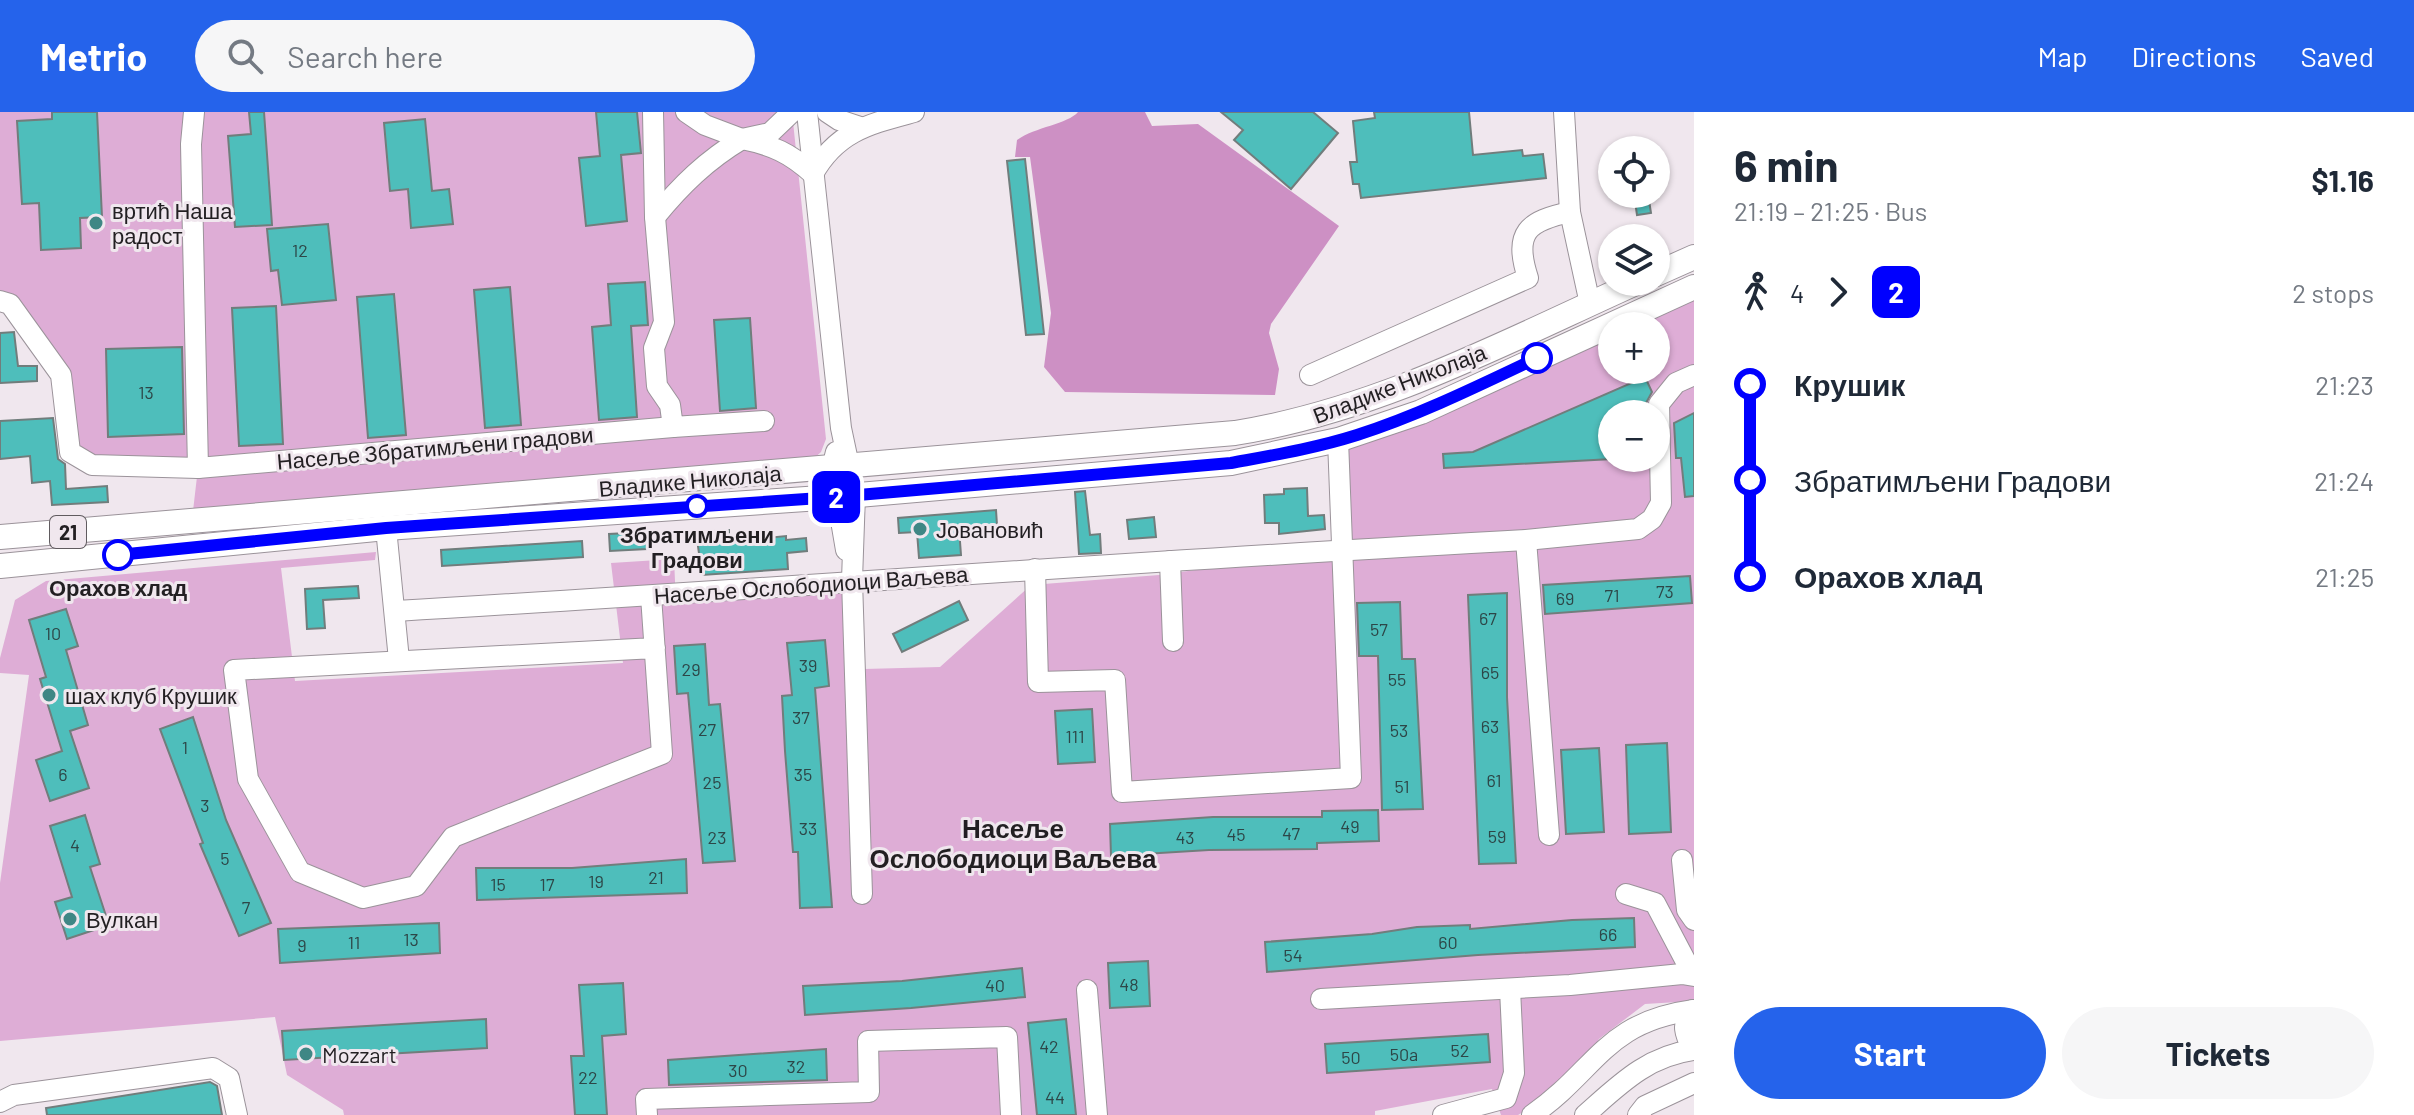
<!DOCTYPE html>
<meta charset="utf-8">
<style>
:root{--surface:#fff;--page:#f6f6f7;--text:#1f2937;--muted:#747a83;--accent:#2563eb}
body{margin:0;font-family:Barlow,sans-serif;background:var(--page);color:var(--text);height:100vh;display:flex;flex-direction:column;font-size:30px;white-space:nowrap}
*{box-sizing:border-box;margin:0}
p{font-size:26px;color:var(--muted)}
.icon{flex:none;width:44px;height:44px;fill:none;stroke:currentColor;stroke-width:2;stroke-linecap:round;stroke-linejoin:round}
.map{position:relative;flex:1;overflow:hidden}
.sheet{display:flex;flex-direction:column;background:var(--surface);width:720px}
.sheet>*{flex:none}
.badge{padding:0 16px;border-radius:12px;font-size:28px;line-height:52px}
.buttons{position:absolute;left:1598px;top:24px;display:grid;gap:16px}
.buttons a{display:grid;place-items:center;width:72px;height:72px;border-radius:50%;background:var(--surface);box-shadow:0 2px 6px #0004;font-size:40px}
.map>.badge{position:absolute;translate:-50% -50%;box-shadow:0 0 0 4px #fff}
.legs{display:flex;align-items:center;gap:12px;height:88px;padding:0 40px;font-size:26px}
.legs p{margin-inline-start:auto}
.head{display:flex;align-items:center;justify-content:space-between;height:136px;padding:0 40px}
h1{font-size:44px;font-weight:700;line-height:60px}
.button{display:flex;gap:16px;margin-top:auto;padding:16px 40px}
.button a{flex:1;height:92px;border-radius:48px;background:var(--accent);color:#fff;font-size:32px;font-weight:700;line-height:92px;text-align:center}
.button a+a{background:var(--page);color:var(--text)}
ul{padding:0 40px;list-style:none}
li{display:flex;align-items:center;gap:28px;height:96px;font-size:30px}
li i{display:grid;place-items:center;width:12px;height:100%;margin:0 10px;background:currentColor}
li i::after{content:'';width:20px;height:20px;margin:-10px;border:6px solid;border-radius:50%;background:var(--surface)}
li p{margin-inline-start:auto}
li:first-child i{background:linear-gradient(#0000 50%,currentColor 0)}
li:last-child i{background:linear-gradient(currentColor 50%,#0000 0)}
header{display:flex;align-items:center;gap:48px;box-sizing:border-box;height:112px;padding:0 40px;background:var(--accent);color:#fff}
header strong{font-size:38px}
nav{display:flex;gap:44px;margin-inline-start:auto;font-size:28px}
.search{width:560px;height:72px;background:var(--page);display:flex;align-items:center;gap:20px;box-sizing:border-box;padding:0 28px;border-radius:44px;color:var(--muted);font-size:30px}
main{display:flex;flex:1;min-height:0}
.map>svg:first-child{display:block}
.green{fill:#deadd6;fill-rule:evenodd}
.forest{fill:#cd90c4}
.building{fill:#4ebebb;stroke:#717d7c;stroke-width:2}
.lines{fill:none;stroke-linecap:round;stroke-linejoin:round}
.minor-casing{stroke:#9b939a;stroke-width:22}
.major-casing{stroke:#9b939a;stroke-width:26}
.minor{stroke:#fff;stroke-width:20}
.major{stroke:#fff;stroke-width:24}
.line-1-casing{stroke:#fff;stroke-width:18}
.line-1{stroke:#00f;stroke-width:12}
.poi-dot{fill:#3f8785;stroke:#f0e7ee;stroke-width:3}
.stop-1-dot{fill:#fff;stroke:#00f;stroke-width:4}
.labels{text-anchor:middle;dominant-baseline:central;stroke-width:6;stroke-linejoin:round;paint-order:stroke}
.number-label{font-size:18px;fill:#2d4748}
.shield{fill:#f0e7ee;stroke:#605b5f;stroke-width:2}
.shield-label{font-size:20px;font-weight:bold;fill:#221f22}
.poi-label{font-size:22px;fill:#221f22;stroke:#f0e7ee;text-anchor:start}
.street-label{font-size:22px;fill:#221f22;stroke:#f0e7ee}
.stop-label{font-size:22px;font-weight:bold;fill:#221f22;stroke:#f0e7ee}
.quarter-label{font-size:26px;font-weight:bold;fill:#221f22;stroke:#f0e7ee}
</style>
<header>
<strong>Metrio</strong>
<div class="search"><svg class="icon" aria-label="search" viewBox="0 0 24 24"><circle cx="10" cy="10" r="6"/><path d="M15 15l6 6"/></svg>Search here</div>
<nav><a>Map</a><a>Directions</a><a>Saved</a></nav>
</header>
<main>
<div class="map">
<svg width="1694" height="1003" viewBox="0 0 1694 1003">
<rect width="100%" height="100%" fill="#f0e7ee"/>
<!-- green -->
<g class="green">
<polygon points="0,0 792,0 826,327 821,340 808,352 193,399 198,356 70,340 61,263 0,189"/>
<path d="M1694 175V889L1645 892 1599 927 1583 952 1533 994 1518 1003H1501L1492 977 1375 999V1003H344L343 998 287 963 275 905 0 929V771L29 563 0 561V546L15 488 46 469 376 440 375 448 281 456 295 569 623 551 611 451 674 447 676 491 842 477 864 557 940 555 1031 473 1159 463 1342 438 1338 328ZM1612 214H1656V258H1612ZM1612 302H1656V346H1612Z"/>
</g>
<!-- forest -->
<path class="forest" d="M1078 0H1145L1152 14 1198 12 1339 114 1271 212 1269 221 1279 257 1275 283 1065 280 1044 255 1051 201 1030 45H1015L1017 28C1035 15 1068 12 1078 0Z"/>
<!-- building -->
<g class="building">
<polygon points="52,0 97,0 102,105 80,106 81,136 41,138 39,91 22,92 17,9 52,7"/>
<polygon points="249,0 264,0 272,113 235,115 228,24 251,22"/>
<polygon points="596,0 637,0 641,41 621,43 627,109 586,114 579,46 600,44"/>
<polygon points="1221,0 1313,0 1338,21 1291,77 1234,28 1243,18"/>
<polygon points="1374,0 1469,0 1473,43 1522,38 1523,44 1543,42 1546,66 1361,86 1359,72 1353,72 1350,50 1357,50 1353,9 1375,6"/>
<polygon points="425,7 432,79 449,77 453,112 411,116 408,77 390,79 384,11"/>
<polygon points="1025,47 1044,222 1026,223 1007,49"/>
<polygon points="1634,82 1648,82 1651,101 1637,103"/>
<polygon points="328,112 336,188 282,193 278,158 271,159 267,117"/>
<polygon points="645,170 648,213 631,214 637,305 599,308 592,215 611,213 608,172"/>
<polygon points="510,175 521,313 485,316 474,178"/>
<polygon points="394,182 406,323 368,326 357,185"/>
<polygon points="276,194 283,332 239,334 232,196"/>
<polygon points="750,206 756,296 720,299 714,208"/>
<polygon points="14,220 18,254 37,254 37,269 0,271 0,221"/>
<polygon points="182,235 184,322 108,325 106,237"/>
<polygon points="1645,265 1652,280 1646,291 1646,302 1612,302 1612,347 1444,356 1443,342 1473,340"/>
<polygon points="1694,301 1694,384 1685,385 1681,346 1676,346 1674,311"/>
<polygon points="53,306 58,347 65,352 66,377 107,374 108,390 52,393 50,369 32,371 30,344 0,347 0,309"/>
<polygon points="1307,376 1308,404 1324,403 1325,417 1279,422 1279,411 1265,411 1264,383 1284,382 1284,377"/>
<polygon points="1085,379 1090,423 1100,422 1101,441 1079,442 1075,380"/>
<polygon points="996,398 997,413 959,416 961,443 919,446 917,420 899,421 898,406"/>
<polygon points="1154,405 1156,425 1129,427 1127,408"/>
<polygon points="729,418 729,426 767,422 767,426 786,424 786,428 806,426 807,439 787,441 788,457 702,463 696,420"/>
<polygon points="646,420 647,437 610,439 609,422"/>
<polygon points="582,429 583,445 442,454 441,438"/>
<polygon points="1690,464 1692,491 1545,502 1543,473"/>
<polygon points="358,474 359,486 323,488 325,516 307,517 305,477"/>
<polygon points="1507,481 1507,585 1516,751 1479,752 1468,483"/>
<polygon points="959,489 968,508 902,540 893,522"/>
<polygon points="1400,490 1402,547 1415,547 1423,697 1382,698 1378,544 1359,544 1357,491"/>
<polygon points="66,497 78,534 66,538 88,613 70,619 89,676 50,689 36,648 62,639 40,567 46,565 29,508"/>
<polygon points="825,528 829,574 815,576 832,795 800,796 798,740 793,740 785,639 782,584 792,583 787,531"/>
<polygon points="705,532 709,593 720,592 735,749 703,751 688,581 677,582 674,534"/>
<polygon points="1092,597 1095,650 1058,652 1055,599"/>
<polygon points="193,605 226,708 271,811 239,824 200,732 203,731 160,617"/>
<polygon points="1667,631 1671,720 1629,722 1626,633"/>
<polygon points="1599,636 1604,720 1566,722 1561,638"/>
<polygon points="1378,698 1379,729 1317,731 1317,737 1209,738 1111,744 1110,712 1213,705 1322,705 1322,699"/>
<polygon points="85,703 100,752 90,755 109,813 67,827 55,790 72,785 50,714"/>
<polygon points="686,747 687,781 477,788 476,756 572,756"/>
<polygon points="1634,806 1635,835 1478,843 1267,860 1265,830 1372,822 1417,815 1470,813 1470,817 1572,808"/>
<polygon points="439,811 440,841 280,851 278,817"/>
<polygon points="1148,849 1150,894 1110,896 1108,851"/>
<polygon points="1022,856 1025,885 911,896 805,903 803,874 902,869"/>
<polygon points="623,871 626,922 602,924 607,1003 575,1003 571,944 584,944 579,873"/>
<polygon points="486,907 487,936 284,948 282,919"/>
<polygon points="1066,907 1076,1003 1037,1003 1028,911"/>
<polygon points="1488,922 1490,950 1327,961 1325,932"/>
<polygon points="826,937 827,968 669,973 668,948"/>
<polygon points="210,970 217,974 222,1003 47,1003 46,996"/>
</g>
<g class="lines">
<!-- minor casing -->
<g class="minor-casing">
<g id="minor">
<polyline points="194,0 191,32 198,356"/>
<polyline points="653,0 655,105 664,210 654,236 657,274 670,293 673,315 764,309"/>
<polyline points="686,0 705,13 742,27"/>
<path d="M792 0 770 21 742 27C772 33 790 41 813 62 837 19 870 12 914 0"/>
<polyline points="807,0 841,316 855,382 852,468 862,782"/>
<polyline points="827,0 839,8 860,15"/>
<polyline points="1564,0 1570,100 1590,192"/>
<path d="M655 105C681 73 707 48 742 27"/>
<polyline points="0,189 10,192 61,263 70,340 92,353 198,356 673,315"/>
<path d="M1310 263 1528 166C1513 120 1528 109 1570 100"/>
<polyline points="836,340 832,356 846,438"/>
<polyline points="386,416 399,548"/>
<polyline points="1526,428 1549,723"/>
<polyline points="1170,449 1173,529"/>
<polyline points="1035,457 1038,570 1115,568 1122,680 1351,666 1338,328"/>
<polyline points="651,484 662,642 453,725 416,774 363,786 300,760 248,667 234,558 655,536"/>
<path d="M396 499C773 477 1149 448 1526 428L1638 417 1652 407 1661 391 1659 292 1676 271 1694 263"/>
<polyline points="1682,748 1687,798 1694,808"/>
<polyline points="1626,782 1655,791 1693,863"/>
<polyline points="1087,878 1097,1003"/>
<polyline points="1321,887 1570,873 1682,862 1694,864"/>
<path d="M1693 898C1680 911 1685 923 1693 938"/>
<polyline points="0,990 14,983 213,956 229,966 237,1003"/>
<polyline points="647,1003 646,987 869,980 868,929 1007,925 1011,1003"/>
<polyline points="1443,1003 1506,986 1514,961 1510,877"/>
<path d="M1532 1003C1597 958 1604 910 1694 898"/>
<path d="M1585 1003C1619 973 1647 944 1694 938"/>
<polyline points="1638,1003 1645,994 1694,971"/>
</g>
</g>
<!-- major casing -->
<g class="major-casing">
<g id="major">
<polyline points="1656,162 1694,145"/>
<path d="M0 425 1235 321C1379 298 1507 229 1638 170"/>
<polyline points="0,454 386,416 835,385 1231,351 1338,328 1421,300 1694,175"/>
</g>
</g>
<!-- minor -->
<use href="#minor" class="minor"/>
<!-- major -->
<use href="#major" class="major"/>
</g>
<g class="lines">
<!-- line-1 casing -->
<g class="line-1-casing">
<path id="line-1" d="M118 443 386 416 835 385 1231 351C1274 343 1316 336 1357 323 1419 303 1478 274 1537 246"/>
</g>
<!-- line-1 -->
<use href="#line-1" class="line-1"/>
</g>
<!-- markers -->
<g class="poi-dot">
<circle cx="96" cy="111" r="8"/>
<circle cx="920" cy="417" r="8"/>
<circle cx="49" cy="583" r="8"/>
<circle cx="70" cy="807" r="8"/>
<circle cx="306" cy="942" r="8"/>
</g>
<g class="stop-1-dot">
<circle cx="1537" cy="246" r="14"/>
<circle cx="697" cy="394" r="10"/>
<circle cx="118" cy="443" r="14"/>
</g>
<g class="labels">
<!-- number labels -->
<g class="number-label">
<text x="300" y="138">12</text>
<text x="146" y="280">13</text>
<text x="1665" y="479">73</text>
<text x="1612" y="483">71</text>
<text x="1565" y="486">69</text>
<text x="1488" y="506">67</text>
<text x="1379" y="517">57</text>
<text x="53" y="521">10</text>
<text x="808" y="553">39</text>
<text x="691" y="557">29</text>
<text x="1490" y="560">65</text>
<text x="1397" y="567">55</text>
<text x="801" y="605">37</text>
<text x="1490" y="614">63</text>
<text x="707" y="617">27</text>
<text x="1399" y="618">53</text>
<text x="1075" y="624">111</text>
<text x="185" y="635">1</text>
<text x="63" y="662">6</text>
<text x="803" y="662">35</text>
<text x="1494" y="668">61</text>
<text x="712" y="670">25</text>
<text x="1402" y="674">51</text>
<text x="205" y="693">3</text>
<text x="1350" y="714">49</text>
<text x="808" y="716">33</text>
<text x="1291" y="721">47</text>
<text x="1236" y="722">45</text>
<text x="1497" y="724">59</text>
<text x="717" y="725">23</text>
<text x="1185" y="725">43</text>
<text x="75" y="733">4</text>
<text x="225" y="746">5</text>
<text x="656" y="765">21</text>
<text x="596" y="769">19</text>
<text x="498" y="772">15</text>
<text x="547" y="772">17</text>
<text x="246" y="795">7</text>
<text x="1608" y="822">66</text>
<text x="411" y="827">13</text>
<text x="354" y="830">11</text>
<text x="1448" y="830">60</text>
<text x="302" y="833">9</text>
<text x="1293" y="843">54</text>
<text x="1129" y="872">48</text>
<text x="995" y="873">40</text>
<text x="1049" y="934">42</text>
<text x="1460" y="938">52</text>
<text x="1404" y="942">50a</text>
<text x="1351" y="945">50</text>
<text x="796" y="954">32</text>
<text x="738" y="958">30</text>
<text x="588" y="965">22</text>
<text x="1055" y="985">44</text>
</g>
<!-- shield labels -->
<rect class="shield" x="50" y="404" width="36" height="32" rx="6"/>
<g class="shield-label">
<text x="68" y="420">21</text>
</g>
<!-- poi labels -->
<g class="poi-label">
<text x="112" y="98">вртић Наша<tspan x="112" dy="25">радост</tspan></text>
<text x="936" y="417">Јовановић</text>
<text x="65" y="583">шах клуб Крушик</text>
<text x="86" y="807">Вулкан</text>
<text x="322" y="942">Mozzart</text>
</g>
<!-- street labels -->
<g class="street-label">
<text transform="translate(1399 271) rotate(-21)">Владике Николаја</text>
<text transform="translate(435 335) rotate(-5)">Насеље Збратимљени градови</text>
<text transform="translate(690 368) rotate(-5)">Владике Николаја</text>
<text transform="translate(811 472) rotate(-4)">Насеље Ослободиоци Ваљева</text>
</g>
<!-- stop labels -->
<g class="stop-label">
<text x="697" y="422">Збратимљени<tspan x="697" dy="25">Градови</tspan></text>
<text x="118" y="475">Орахов хлад</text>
</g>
<!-- quarter labels -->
<g class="quarter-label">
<text x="1013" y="715">Насеље<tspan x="1013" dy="30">Ослободиоци Ваљева</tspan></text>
</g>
</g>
</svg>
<div class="buttons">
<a><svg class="icon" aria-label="locate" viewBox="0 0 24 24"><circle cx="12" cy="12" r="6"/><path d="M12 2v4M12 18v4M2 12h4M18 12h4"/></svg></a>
<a><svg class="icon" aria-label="layers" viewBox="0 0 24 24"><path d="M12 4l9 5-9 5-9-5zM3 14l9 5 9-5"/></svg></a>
<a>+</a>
<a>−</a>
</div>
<b class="badge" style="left:836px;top:385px;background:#00f;color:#fff">2</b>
</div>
<section class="sheet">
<div class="head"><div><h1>6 min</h1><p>21:19 – 21:25 · Bus</p></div><b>$1.16</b></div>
<div class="legs"><svg class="icon" aria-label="walk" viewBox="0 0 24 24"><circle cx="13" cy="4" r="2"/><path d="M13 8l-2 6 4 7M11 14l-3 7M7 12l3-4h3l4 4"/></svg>4<svg class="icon" aria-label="forward" viewBox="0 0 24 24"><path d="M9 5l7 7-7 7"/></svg><b class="badge" style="background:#00f;color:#fff">2</b><p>2 stops</p></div>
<ul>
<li><i style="color:#00f"></i><b>Крушик</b><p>21:23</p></li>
<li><i style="color:#00f"></i><span>Збратимљени Градови</span><p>21:24</p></li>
<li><i style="color:#00f"></i><b>Орахов хлад</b><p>21:25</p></li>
</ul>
<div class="button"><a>Start</a><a>Tickets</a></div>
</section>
</main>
